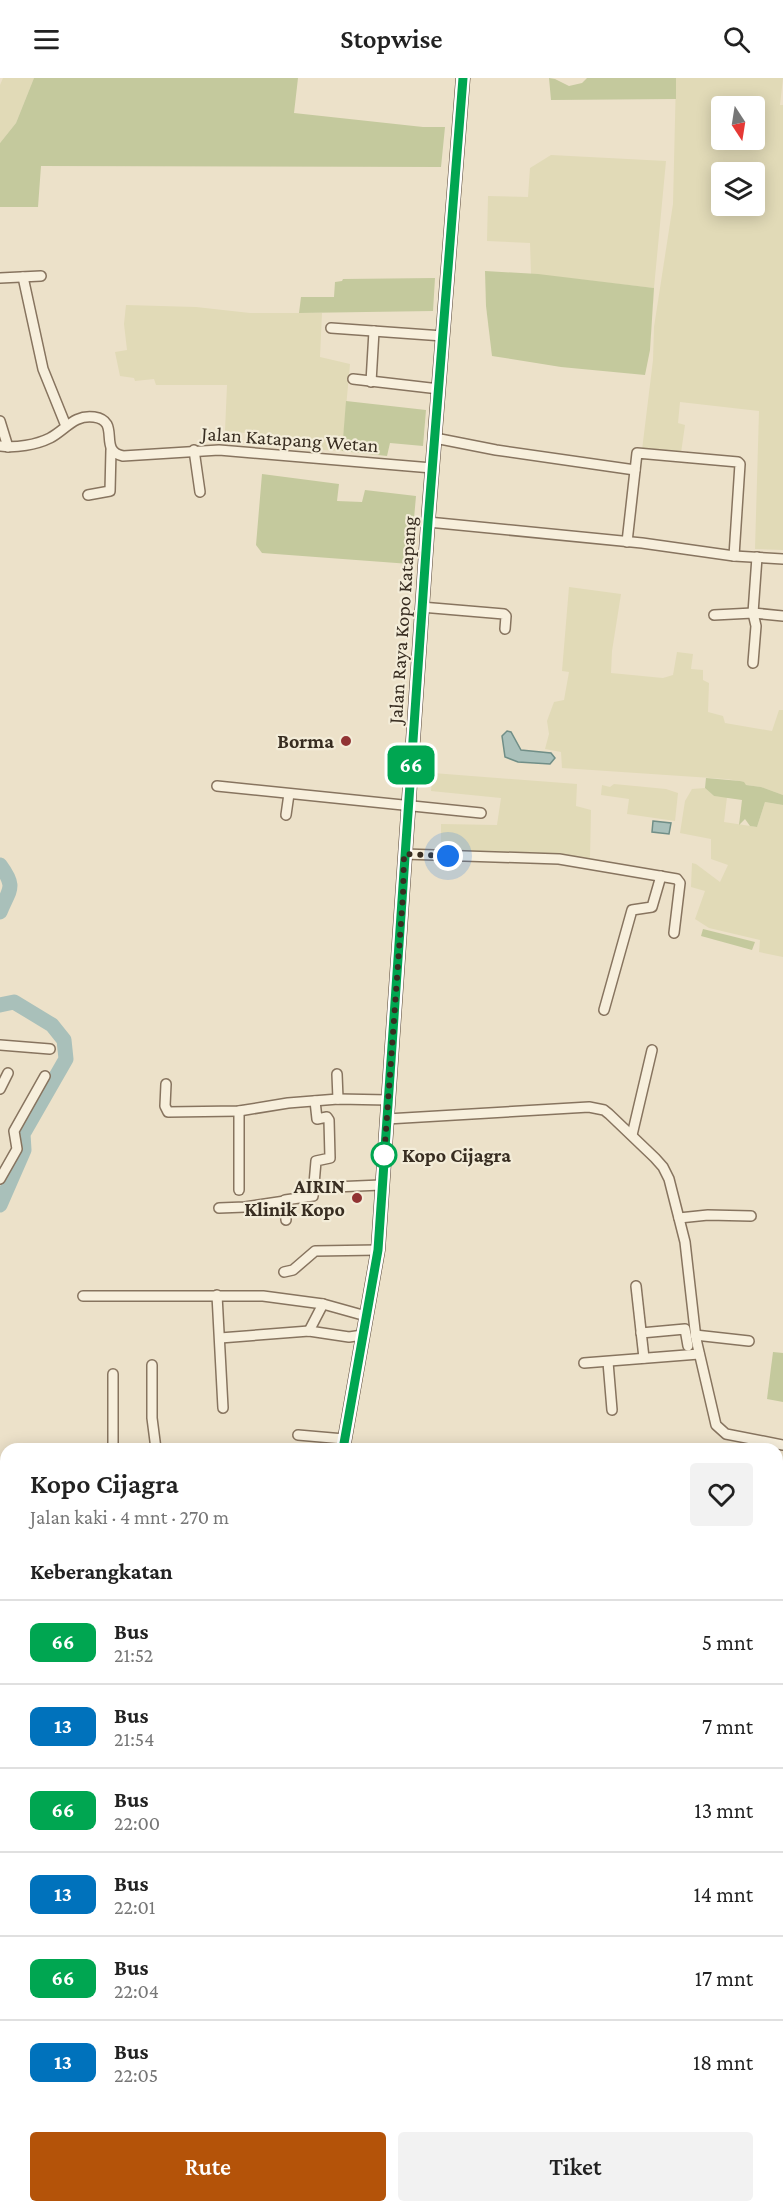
<!DOCTYPE html>
<html lang="id">
<meta charset="utf-8">
<style>
:root{--surface:#fff;--page:#f2f2f2;--text:#222;--muted:#767676;--line:#e0e0e0;--accent:#b45309}
body{margin:0;font-family:"Crimson Pro",serif;background:var(--page);color:var(--text);height:100vh;display:flex;flex-direction:column;font-size:22px;white-space:nowrap}
*{box-sizing:border-box;margin:0}
p{font-size:20px;color:var(--muted)}
.icon{flex:none;width:33px;height:33px;fill:none;stroke:currentColor;stroke-width:2;stroke-linecap:round;stroke-linejoin:round}
.map{position:relative;flex:1;overflow:hidden}
.sheet{position:absolute;left:0px;top:1365px;width:783px;height:770px;display:flex;flex-direction:column;background:var(--surface);border-radius:18px 18px 0 0;box-shadow:0 3px 15px #0003}
.sheet>*{flex:none}
.badge{padding:0 12px;border-radius:9px;font-size:21px;line-height:39px}
.needle{width:39px;rotate:168deg}
.buttons{position:absolute;left:711px;top:18px;display:grid;gap:12px}
.buttons a{display:grid;place-items:center;width:54px;height:54px;border-radius:6px;background:var(--surface);box-shadow:0 3px 15px #0003;font-size:30px}
.you{position:absolute;width:30px;height:30px;margin:-15px;border:4px solid #fff;border-radius:50%;background:#1a73e8;box-shadow:0 0 0 9px #1a73e833}
.map>.badge{position:absolute;translate:-50% -50%;box-shadow:0 0 0 3px #fff}
h2{padding:0 30px;font-size:22px;line-height:54px}
.round{display:grid;place-items:center;flex:none;width:63px;height:63px;border-radius:6px;background:var(--page)}
.head{display:flex;align-items:center;justify-content:space-between;height:102px;padding:0 30px}
h1{font-size:28px;font-weight:600;line-height:45px}
.primary-button{display:flex;gap:12px;margin-top:auto;padding:12px 30px}
.primary-button a{flex:1;height:69px;border-radius:6px;background:var(--accent);color:#fff;font-size:24px;font-weight:600;line-height:69px;text-align:center}
.primary-button a+a{background:var(--page);color:var(--text)}
ul{padding:0;list-style:none}
li{display:flex;align-items:center;gap:18px;height:84px;padding:0 30px;border-top:2px solid var(--line)}
li div{flex:1}
li b{display:block;font-size:22px}
li em{font-style:normal}
li .badge{min-width:66px;font-weight:700;text-align:center}
header{display:flex;justify-content:space-between;align-items:center;height:78px;padding:0 30px;background:var(--surface);font-size:27px;font-weight:600}
.map>svg:first-child{display:block}
.farmland{fill:#e1dab7;fill-rule:evenodd}
.green{fill:#c4c99d}
.water{fill:#a9c0ba;stroke:#708e87;stroke-width:1.5}
.lines{fill:none;stroke-linecap:round;stroke-linejoin:round}
.river{stroke:#a9c0ba;stroke-width:15}
.minor-casing{stroke:#87745f;stroke-width:12}
.major-casing{stroke:#554332;stroke-width:15}
.minor{stroke:#f7efdc;stroke-width:9}
.major{stroke:#ebd6a4;stroke-width:12}
.line-casing{stroke:#fff;stroke-width:14}
.line{stroke:#00a651;stroke-width:9}
.walk{stroke:#382d21;stroke-width:6;stroke-dasharray:0 10.8}
.poi-dot{fill:#913333;stroke:#f3ecd8;stroke-width:2}
.stop-dot{fill:#fff;stroke:#00a651;stroke-width:3}
.labels{text-anchor:middle;dominant-baseline:central;stroke-width:4.5;stroke-linejoin:round;paint-order:stroke}
.street-label{font-size:20px;fill:#382d21;stroke:#f3ecd8}
.poi-label{font-size:20px;font-weight:bold;fill:#382d21;stroke:#f3ecd8;text-anchor:end}
.stop-label{font-size:20px;font-weight:bold;fill:#382d21;stroke:#f3ecd8;text-anchor:start}
</style>
<header><svg class="icon" aria-label="menu" viewBox="0 0 24 24"><path d="M4 6h16M4 12h16M4 18h16"/></svg>Stopwise<svg class="icon" aria-label="search" viewBox="0 0 24 24"><circle cx="10" cy="10" r="6"/><path d="M15 15l6 6"/></svg></header>
<div class="map">
<svg width="783" height="2134" viewBox="0 0 783 2134">
<rect width="100%" height="100%" fill="#ece1c9"/>
<!-- farmland -->
<g class="farmland">
<polygon points="3,0 34,0 16,45 0,65 0,7"/>
<path d="M676 0H783L780 27H783V472L755 471 759 333 680 324 678 345 685 347 681 375 642 372 653 282 654 249 673 126ZM722 28H754V62H722ZM722 94H754V128H722Z"/>
<polygon points="551,77 666,83 654,210 531,196 530,165 487,163 488,118 528,119 530,90"/>
<polygon points="126,227 196,229 250,235 322,235 320,279 350,286 342,373 308,371 308,361 225,353 227,307 156,307 154,301 135,303 134,300 120,298 115,274 127,272 124,246"/>
<polygon points="569,509 621,516 612,573 611,595 663,600 673,597 677,574 693,576 691,591 703,592 703,602 709,605 708,634 723,638 725,645 772,653 779,632 783,632 783,717 761,709 746,707 740,703 726,701 562,690 561,674 545,671 549,656 547,643 554,624 564,622 569,594 562,593"/>
<polygon points="433,695 577,706 576,728 591,732 590,780 441,772 441,746 497,747 501,720 431,713"/>
<polygon points="614,706 666,711 678,715 675,743 627,736 629,721 601,717 602,707 610,709"/>
<polygon points="705,710 714,718 727,719 724,744 757,749 765,724 783,727 783,879 759,874 760,862 709,850 695,841 705,813 691,809 692,785 696,786 720,804 728,787 711,781 711,761 680,755 685,723 692,711"/>
</g>
<!-- green -->
<g class="green">
<polygon points="34,0 298,0 294,35 423,49 445,49 441,89 41,88 38,129 0,129 0,65 16,45"/>
<polygon points="549,0 555,1 569,8 582,5 587,0 676,0 676,21 551,22"/>
<polygon points="485,193 538,196 654,210 650,272 645,297 561,289 492,278 486,228"/>
<polygon points="435,200 433,233 299,235 301,219 334,219 335,204 342,203 343,201"/>
<polygon points="346,323 426,332 423,368 390,365 387,378 342,373"/>
<polygon points="262,396 339,406 337,423 362,424 365,412 416,418 410,486 262,475 256,467"/>
<polygon points="706,700 740,703 744,704 746,707 761,709 783,717 783,727 765,724 757,749 750,748 745,741 739,747 742,722 714,718 705,710"/>
<polygon points="703,851 755,864 752,872 701,858"/>
<polygon points="773,1274 783,1275 783,1324 767,1321"/>
</g>
<!-- water -->
<g class="water">
<polygon points="507,653 511,654 521,672 551,675 555,680 550,686 518,684 505,679 502,658"/>
<polygon points="653,743 671,745 669,756 652,754"/>
</g>
<g class="lines">
<!-- river -->
<g class="river">
<path d="M0 787C17 810 9 811 0 834"/>
<polyline points="0,927 14,924 52,947 64,962 66,981 23,1056 24,1072 0,1127"/>
</g>
<!-- minor casing -->
<g class="minor-casing">
<g id="minor">
<polyline points="23,199 43,291 66,348"/>
<polyline points="0,200 41,198"/>
<polyline points="331,250 443,258"/>
<polyline points="353,301 439,311"/>
<polyline points="371,304 374,253"/>
<polyline points="0,343 8,369"/>
<polyline points="435,360 496,372 635,392"/>
<path d="M0 368C16 370 36 367 50 360 65 352 75 336 94 339 122 343 97 373 123 378L219 372 432 390"/>
<polyline points="194,372 200,414"/>
<polyline points="88,417 110,413 111,372"/>
<polyline points="428,444 642,465 734,478 783,481"/>
<polyline points="627,464 637,375 738,384 740,386 734,478"/>
<polyline points="421,529 504,536 506,538 505,551"/>
<polyline points="714,537 753,535 783,538"/>
<polyline points="753,585 756,548 753,535 757,479"/>
<polyline points="217,708 481,735"/>
<polyline points="286,737 289,716"/>
<polyline points="404,776 559,781 677,801 680,805 674,855"/>
<polyline points="604,932 632,832 652,829 661,798"/>
<polyline points="0,967 50,971"/>
<polyline points="337,996 338,1021"/>
<polyline points="166,1006 165,1028 168,1034 239,1033 288,1025 338,1021 388,1022"/>
<polyline points="0,1011 8,995"/>
<polyline points="239,1033 239,1112"/>
<polyline points="387,1041 589,1029 604,1032 609,1036 655,1080 663,1089 669,1101 685,1164 696,1261 716,1347 726,1356 783,1367"/>
<polyline points="632,1057 652,972"/>
<polyline points="0,1101 17,1071 14,1053 45,998"/>
<polyline points="334,1109 381,1107"/>
<polyline points="219,1130 245,1129 285,1123"/>
<polyline points="679,1140 708,1137 751,1138"/>
<polyline points="286,1142 285,1122 313,1118 316,1083 330,1080 329,1042 327,1039 317,1041 315,1023"/>
<polyline points="284,1194 293,1192 315,1173 378,1172"/>
<polyline points="636,1208 644,1280"/>
<polyline points="217,1217 223,1330"/>
<polyline points="83,1218 263,1218 323,1226 366,1238"/>
<polyline points="309,1253 323,1226"/>
<polyline points="641,1255 685,1251 688,1268"/>
<polyline points="695,1257 749,1263"/>
<polyline points="220,1260 309,1253 349,1259 363,1257"/>
<polyline points="608,1284 612,1332"/>
<polyline points="584,1285 699,1276"/>
<polyline points="152,1287 152,1340 156,1371"/>
<polyline points="298,1357 344,1361"/>
<polyline points="113,1371 113,1296"/>
<polyline points="0,1518 6,1519"/>
<polyline points="0,1557 6,1557"/>
<polyline points="0,1691 6,1647"/>
<polyline points="0,1914 2,1918 2,2008 6,2043"/>
<polyline points="281,2128 295,2134"/>
</g>
</g>
<!-- major casing -->
<g class="major-casing">
<g id="major">
<polyline points="343,1371 378,1172 428,444 463,0"/>
<polyline points="61,2134 64,2128"/>
</g>
</g>
<!-- minor -->
<use href="#minor" class="minor"/>
<!-- major -->
<use href="#major" class="major"/>
</g>
<g class="lines">
<!-- line casing -->
<g class="line-casing">
<polyline id="line" points="343,1371 378,1172 428,444 463,0"/>
</g>
<!-- line -->
<use href="#line" class="line"/>
<!-- walk -->
<polyline class="walk" points="384,1077 384,1080 403,817 404,776 448,778"/>
</g>
<!-- markers -->
<g class="poi-dot">
<circle cx="346" cy="663" r="6"/>
<circle cx="357" cy="1120" r="6"/>
</g>
<circle class="stop-dot" cx="384" cy="1077" r="12"/>
<g class="labels">
<!-- street labels -->
<g class="street-label">
<text transform="translate(290 361) rotate(4)">Jalan Katapang Wetan</text>
<text transform="translate(402 542) rotate(-86)">Jalan Raya Kopo Katapang</text>
</g>
<!-- poi labels -->
<g class="poi-label">
<text x="334" y="663">Borma</text>
<text x="345" y="1108">AIRIN<tspan x="345" dy="23">Klinik Kopo</tspan></text>
</g>
<!-- stop labels -->
<g class="stop-label">
<text x="402" y="1077">Kopo Cijagra</text>
</g>
</g>
</svg>
<div class="buttons">
<a><svg class="needle" viewBox="-14 -14 28 28"><path d="M0-13l5 13h-10z" fill="#e53935"/><path d="M0 13l5-13h-10z" fill="#767676"/></svg></a>
<a><svg class="icon" aria-label="layers" viewBox="0 0 24 24"><path d="M12 4l9 5-9 5-9-5zM3 14l9 5 9-5"/></svg></a>
</div>
<div class="you" style="left:448px;top:778px"></div>
<b class="badge" style="left:411px;top:687px;background:#00a651;color:#fff">66</b>
<section class="sheet">
<div class="head"><div><h1>Kopo Cijagra</h1><p>Jalan kaki · 4 mnt · 270 m</p></div><a class="round"><svg class="icon" aria-label="heart" viewBox="0 0 24 24"><path d="M12 20l-8-8c-3-5 5-10 8-4 3-6 11-1 8 4z"/></svg></a></div>
<h2>Keberangkatan</h2>
<ul>
<li><span class="badge" style="background:#00a651;color:#fff">66</span><div><b>Bus</b><p>21:52</p></div><em>5 mnt</em></li>
<li><span class="badge" style="background:#0072bc;color:#fff">13</span><div><b>Bus</b><p>21:54</p></div><em>7 mnt</em></li>
<li><span class="badge" style="background:#00a651;color:#fff">66</span><div><b>Bus</b><p>22:00</p></div><em>13 mnt</em></li>
<li><span class="badge" style="background:#0072bc;color:#fff">13</span><div><b>Bus</b><p>22:01</p></div><em>14 mnt</em></li>
<li><span class="badge" style="background:#00a651;color:#fff">66</span><div><b>Bus</b><p>22:04</p></div><em>17 mnt</em></li>
<li><span class="badge" style="background:#0072bc;color:#fff">13</span><div><b>Bus</b><p>22:05</p></div><em>18 mnt</em></li>
</ul>
<div class="primary-button"><a>Rute</a><a>Tiket</a></div>
</section>
</div>
